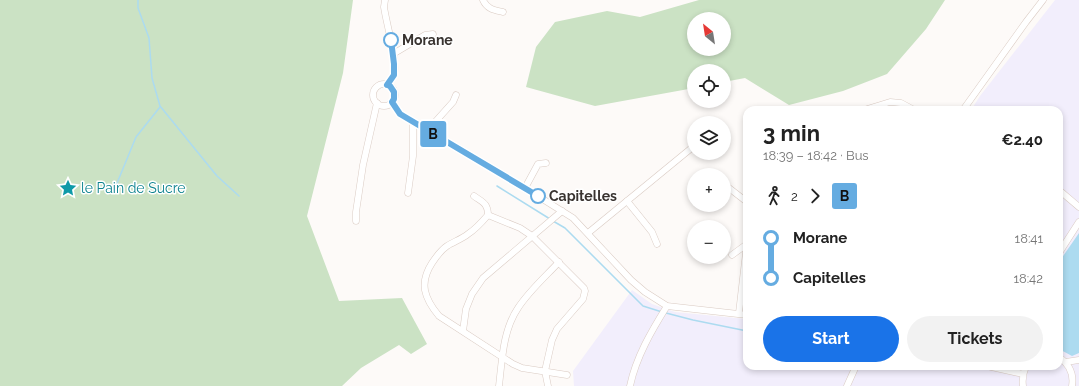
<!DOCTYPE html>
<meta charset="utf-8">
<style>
:root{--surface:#fff;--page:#f2f2f2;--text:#222;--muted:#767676;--accent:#1a73e8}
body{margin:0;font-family:Raleway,sans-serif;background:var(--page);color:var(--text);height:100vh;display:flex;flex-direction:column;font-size:15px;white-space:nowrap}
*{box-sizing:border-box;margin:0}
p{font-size:13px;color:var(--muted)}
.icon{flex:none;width:22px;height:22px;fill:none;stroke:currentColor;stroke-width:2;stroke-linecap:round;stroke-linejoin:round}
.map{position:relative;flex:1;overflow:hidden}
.details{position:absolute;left:743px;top:106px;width:320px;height:264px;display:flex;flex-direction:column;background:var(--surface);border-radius:12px;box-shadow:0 2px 6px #0003}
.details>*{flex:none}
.badge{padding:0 8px;border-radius:3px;font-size:14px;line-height:26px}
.needle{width:26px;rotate:330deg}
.fabs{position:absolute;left:687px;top:12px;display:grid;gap:8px}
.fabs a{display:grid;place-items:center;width:44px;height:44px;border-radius:50%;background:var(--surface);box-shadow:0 2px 6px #0003;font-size:20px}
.map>.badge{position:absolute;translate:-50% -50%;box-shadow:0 0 0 2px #fff}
.legs{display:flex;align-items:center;gap:6px;height:44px;padding:0 20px;font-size:13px}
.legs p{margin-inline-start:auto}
.summary{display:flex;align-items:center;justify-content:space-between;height:68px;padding:0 20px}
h1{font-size:22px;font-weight:700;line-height:30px}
.primary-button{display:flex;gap:8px;margin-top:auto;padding:8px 20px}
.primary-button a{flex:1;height:46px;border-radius:24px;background:var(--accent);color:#fff;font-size:16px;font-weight:700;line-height:46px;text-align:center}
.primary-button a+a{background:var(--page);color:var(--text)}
ul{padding:0 20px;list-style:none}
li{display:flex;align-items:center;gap:14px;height:40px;font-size:15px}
li i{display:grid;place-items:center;width:6px;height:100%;margin:0 5px;background:currentColor}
li i::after{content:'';width:10px;height:10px;margin:-5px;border:3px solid;border-radius:50%;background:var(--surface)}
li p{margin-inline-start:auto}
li:first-child i{background:linear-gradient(#0000 50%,currentColor 0)}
li:last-child i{background:linear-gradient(currentColor 50%,#0000 0)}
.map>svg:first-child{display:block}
.industrial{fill:#f2eefc}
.green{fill:#cbe2c4;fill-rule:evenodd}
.water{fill:#acdbf0}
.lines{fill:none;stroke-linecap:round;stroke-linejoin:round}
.stream{stroke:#acdbf0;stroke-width:1.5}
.street-casing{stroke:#dacbc3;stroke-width:7}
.street{stroke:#fff;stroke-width:6}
.line-1-casing{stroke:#fff;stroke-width:9}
.line-1{stroke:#65ace1;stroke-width:6}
.stop-1-dot{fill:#fff;stroke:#65ace1;stroke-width:2}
.labels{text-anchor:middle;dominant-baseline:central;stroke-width:3;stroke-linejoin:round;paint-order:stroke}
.stop-label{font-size:14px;font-weight:bold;fill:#393330;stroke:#fff;text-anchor:start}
.culture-label{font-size:14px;fill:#0d838f;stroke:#fff;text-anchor:start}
</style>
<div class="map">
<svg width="1079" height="386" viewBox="0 0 1079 386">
<rect width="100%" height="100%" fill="#fdfaf8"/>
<!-- industrial -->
<polygon class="industrial" points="1055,0 1079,0 1079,386 574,386 573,371 632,290 652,304 675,312 746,319 747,321 747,366 1059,366 1059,110 971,110 980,96"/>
<!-- green -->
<g class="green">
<polygon points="0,0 353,0 343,73 307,216 339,301 402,298 427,344 411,354 399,345 361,368 342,386 0,386"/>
<path d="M699 0H945L926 29 887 74 843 91 789 105 745 78 724 82V71H694V88L595 106 526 87 536 47 555 22 607 11 640 17ZM694 19H724V49H694Z"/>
</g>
<!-- water -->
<polygon class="water" points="1079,233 1079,353 1072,356 1059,349 1059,262"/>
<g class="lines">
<!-- stream -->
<g class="stream">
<polyline points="138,0 138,8 149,38 152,78 160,106 217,176 239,196"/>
<polyline points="497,186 550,219"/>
<polyline points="115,188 136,137 160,107"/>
<polyline points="553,221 565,228 643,306 662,312"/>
<polyline points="666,313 693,320 747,331"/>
</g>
<!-- street casing -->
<g class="street-casing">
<g id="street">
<path d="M385 0 384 7C386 22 398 63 394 75 393 78 389 82 387 85"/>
<path d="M483 0C487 9 494 10 503 12"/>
<polyline points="393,54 425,35 433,34"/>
<circle cx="384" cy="95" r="11"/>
<polyline points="392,102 400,114 525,188 573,218 631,280 645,292 667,306 747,315"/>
<polyline points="864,110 890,102 901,103 914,110"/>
<polyline points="963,110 1026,22 1043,0"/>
<polyline points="427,131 453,102 456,95"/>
<polyline points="525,188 538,164 546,163"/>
<polyline points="724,188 729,188 747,202"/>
<polyline points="1059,190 1079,207"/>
<polyline points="408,193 413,156 413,122"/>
<path d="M474 196C482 202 488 203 488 215 482 222 476 229 468 234 462 239 453 242 447 246 441 250 436 257 432 263 419 283 424 298 439 316L513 364 522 368 567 375"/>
<polyline points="627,201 652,232 657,244"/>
<polyline points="488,215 520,228 532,236 584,288 585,291 583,299 557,329 552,340 545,371 548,386"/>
<polyline points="356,221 356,212 363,165 377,103"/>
<polyline points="588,233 694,146"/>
<polyline points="1059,253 1079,222"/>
<polyline points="732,255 747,244"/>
<polyline points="739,313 747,244"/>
<polyline points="463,331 466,309 472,294 483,278 562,211"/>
<path d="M1059 357C1069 364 1074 374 1072 386"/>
<polyline points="1066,362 1079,360"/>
<polyline points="987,366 1023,374"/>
<path d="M499 386C502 360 503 330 518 308 529 291 545 277 559 262"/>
<path d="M630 386C636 357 652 330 667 306"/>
<polyline points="847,386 856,366"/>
<path d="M1023 386C1022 379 1023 373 1026 366"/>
</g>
</g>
<!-- street -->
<use href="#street" class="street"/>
</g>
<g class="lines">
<!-- line-1 casing -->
<g class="line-1-casing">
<polyline id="line-1" points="391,40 394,64 394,75 387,85 390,86 394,92 394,99 392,102 400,114 538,196"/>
</g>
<!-- line-1 -->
<use href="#line-1" class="line-1"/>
</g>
<!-- icons -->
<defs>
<g id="sight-bare" transform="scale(1.38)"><path d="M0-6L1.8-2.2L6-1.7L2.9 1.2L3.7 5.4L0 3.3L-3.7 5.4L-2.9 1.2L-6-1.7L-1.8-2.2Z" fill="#0f9aa8" stroke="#fff" stroke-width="2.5" paint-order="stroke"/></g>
</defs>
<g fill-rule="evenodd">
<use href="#sight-bare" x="68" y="188"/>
</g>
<!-- markers -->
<g class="stop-1-dot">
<circle cx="391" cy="40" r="7"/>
<circle cx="538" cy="196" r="7"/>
</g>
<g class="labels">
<!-- stop labels -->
<g class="stop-label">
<text x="402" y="40">Morane</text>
<text x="549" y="196">Capitelles</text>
</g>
<!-- culture labels -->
<g class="culture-label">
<text x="81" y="188">le Pain de Sucre</text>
</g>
</g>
</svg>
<div class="fabs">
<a><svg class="needle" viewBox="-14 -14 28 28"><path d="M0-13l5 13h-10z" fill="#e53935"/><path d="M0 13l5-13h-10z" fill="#767676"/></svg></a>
<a><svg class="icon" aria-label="locate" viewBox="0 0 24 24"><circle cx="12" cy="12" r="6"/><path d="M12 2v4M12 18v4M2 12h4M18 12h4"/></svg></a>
<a><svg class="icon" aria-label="layers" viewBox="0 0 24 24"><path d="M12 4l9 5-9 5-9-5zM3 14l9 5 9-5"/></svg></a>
<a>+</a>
<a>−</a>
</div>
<b class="badge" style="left:433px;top:134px;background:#65ace1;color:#111">B</b>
<section class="details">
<div class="summary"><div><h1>3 min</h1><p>18:39 – 18:42 · Bus</p></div><b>€2.40</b></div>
<div class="legs"><svg class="icon" aria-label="walk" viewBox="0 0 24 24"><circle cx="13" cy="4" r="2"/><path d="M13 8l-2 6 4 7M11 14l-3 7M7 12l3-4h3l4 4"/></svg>2<svg class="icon" aria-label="forward" viewBox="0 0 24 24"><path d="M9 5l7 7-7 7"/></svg><b class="badge" style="background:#65ace1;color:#111">B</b></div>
<ul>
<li><i style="color:#65ace1"></i><b>Morane</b><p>18:41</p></li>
<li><i style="color:#65ace1"></i><b>Capitelles</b><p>18:42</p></li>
</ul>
<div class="primary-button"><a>Start</a><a>Tickets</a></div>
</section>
</div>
